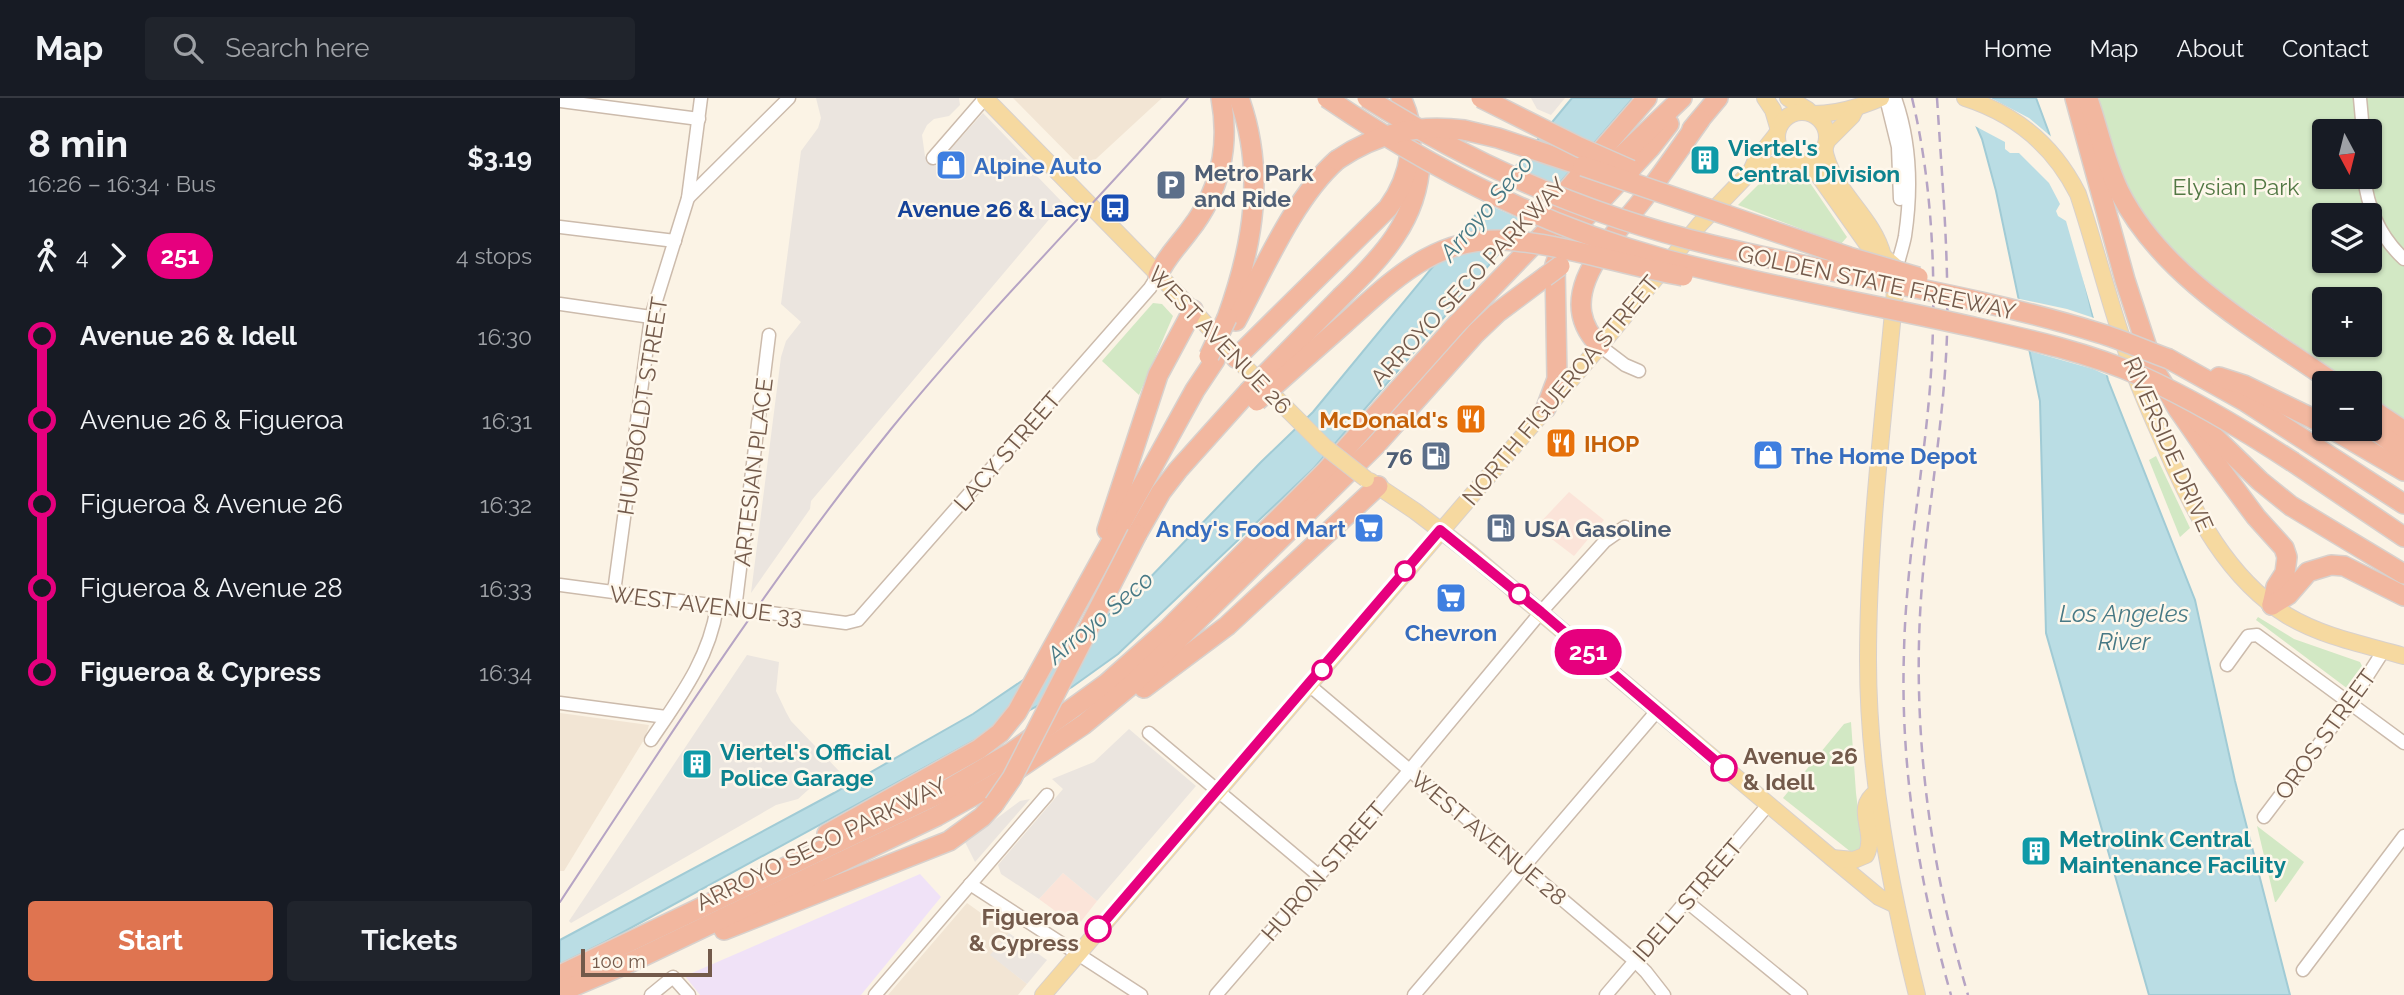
<!DOCTYPE html>
<meta charset="utf-8">
<style>
:root{--surface:#171b24;--page:#20242c;--text:#f1f3f6;--muted:#9ea1a6;--line:#363941;--accent:#df7450}
body{margin:0;font-family:Raleway,sans-serif;background:var(--page);color:var(--text);height:100vh;display:flex;flex-direction:column;font-size:26px;white-space:nowrap}
*{box-sizing:border-box;margin:0}
p{font-size:23px;color:var(--muted)}
.icon{flex:none;width:38px;height:38px;fill:none;stroke:currentColor;stroke-width:2;stroke-linecap:round;stroke-linejoin:round}
.map{position:relative;flex:1;overflow:hidden}
.drawer{display:flex;flex-direction:column;background:var(--surface);width:560px}
.drawer>*{flex:none}
.badge{padding:0 14px;border-radius:23px;font-size:24px;line-height:46px}
.needle{width:46px;rotate:173deg}
.buttons{position:absolute;left:1752px;top:21px;display:grid;gap:14px}
.buttons a{display:grid;place-items:center;width:70px;height:70px;border-radius:7px;background:var(--surface);box-shadow:0 2px 5px #0004;font-size:35px}
.scale{position:absolute;left:21px;bottom:18px;width:131px;box-sizing:border-box;padding-left:7px;border:4px solid #735a4b;border-top:0;font-size:19px;line-height:24px;white-space:nowrap;color:#735a4b;-webkit-text-stroke:5px #fef7eb;paint-order:stroke}
.map>.badge{position:absolute;translate:-50% -50%;box-shadow:0 0 0 4px #fff}
.legs{display:flex;align-items:center;gap:10px;height:77px;padding:0 28px;font-size:23px}
.legs p{margin-inline-start:auto}
.head{display:flex;align-items:center;justify-content:space-between;height:119px;padding:0 28px}
h1{font-size:38px;font-weight:700;line-height:52px}
.primary-button{display:flex;gap:14px;margin-top:auto;padding:14px 28px}
.primary-button a{flex:1;height:80px;border-radius:7px;background:var(--accent);color:#fff;font-size:28px;font-weight:700;line-height:80px;text-align:center}
.primary-button a+a{background:var(--page);color:var(--text)}
ul{padding:0 28px;list-style:none}
li{display:flex;align-items:center;gap:24px;height:84px;font-size:26px}
li i{display:grid;place-items:center;width:10px;height:100%;margin:0 9px;background:currentColor}
li i::after{content:'';width:18px;height:18px;margin:-9px;border:5px solid;border-radius:50%;background:var(--surface)}
li p{margin-inline-start:auto}
li:first-child i{background:linear-gradient(#0000 50%,currentColor 0)}
li:last-child i{background:linear-gradient(currentColor 50%,#0000 0)}
header{display:flex;align-items:center;gap:42px;box-sizing:border-box;height:98px;padding:0 35px;background:var(--surface);border-bottom:2px solid var(--line)}
header strong{font-size:33px}
nav{display:flex;gap:38px;margin-inline-start:auto;font-size:24px}
.search{width:490px;height:63px;background:var(--page);display:flex;align-items:center;gap:18px;box-sizing:border-box;padding:0 24px;border-radius:7px;color:var(--muted);font-size:26px}
main{display:flex;flex:1;min-height:0}
.map>svg:first-child{display:block}
.residential{fill:#f2e5d4}
.commercial{fill:#fbe4d9}
.industrial{fill:#ebe5df}
.education{fill:#f0e2f7}
.green{fill:#d2e8c4;fill-rule:evenodd}
.water{fill:#badde4;stroke:#a1cbd5;stroke-width:2}
.pier{fill:#fbf3e5}
.lines{fill:none;stroke-linecap:round;stroke-linejoin:round}
.minor-casing{stroke:#ccbbac;stroke-width:15}
.major-casing{stroke:#d8d1cd;stroke-width:18}
.highway-casing{stroke:#d8d1cd;stroke-width:22}
.minor{stroke:#fff;stroke-width:12}
.major{stroke:#f6d9a0;stroke-width:16}
.highway{stroke:#f2b79f;stroke-width:19}
.tram{stroke:#b6a4c4;stroke-width:2}
.rail{stroke:#b6a4c4;stroke-width:2.5;stroke-dasharray:10 7;stroke-linecap:butt}
.major-bridge-casing{stroke:#d8d1cd;stroke-width:18;stroke-linecap:butt}
.highway-bridge-casing{stroke:#d8d1cd;stroke-width:22;stroke-linecap:butt}
.major-bridge{stroke:#f6d9a0;stroke-width:16}
.highway-bridge{stroke:#f2b79f;stroke-width:19}
.line-1-casing{stroke:#fff;stroke-width:16}
.line-1{stroke:#e6007e;stroke-width:10}
.stop-1-dot{fill:#fff;stroke:#e6007e;stroke-width:3.5}
.labels{text-anchor:middle;dominant-baseline:central;stroke-width:5;stroke-linejoin:round;paint-order:stroke}
.culture-label{font-size:23px;font-weight:bold;fill:#0d838f;stroke:#fef7eb;text-anchor:start}
.shop-label{font-size:23px;font-weight:bold;fill:#366cbe;stroke:#fef7eb;text-anchor:start}
.service-label{font-size:23px;font-weight:bold;fill:#4e5e75;stroke:#fef7eb;text-anchor:start}
.park-label{font-size:23px;fill:#527844;stroke:#fef7eb}
.transit-label{font-size:23px;font-weight:bold;fill:#164399;stroke:#fef7eb;text-anchor:end}
.street-label{font-size:23px;fill:#735a4b;stroke:#fef7eb}
.food-label{font-size:23px;font-weight:bold;fill:#c56008;stroke:#fef7eb;text-anchor:end}
.stop-label{font-size:23px;font-weight:bold;fill:#735a4b;stroke:#fef7eb;text-anchor:start}
.water-label{font-size:24px;font-style:italic;fill:#477985;stroke:#fef7eb}
</style>
<header>
<strong>Map</strong>
<div class="search"><svg class="icon" aria-label="search" viewBox="0 0 24 24"><circle cx="10" cy="10" r="6"/><path d="M15 15l6 6"/></svg>Search here</div>
<nav><a>Home</a><a>Map</a><a>About</a><a>Contact</a></nav>
</header>
<main>
<section class="drawer">
<div class="head"><div><h1>8 min</h1><p>16:26 – 16:34 · Bus</p></div><b>$3.19</b></div>
<div class="legs"><svg class="icon" aria-label="walk" viewBox="0 0 24 24"><circle cx="13" cy="4" r="2"/><path d="M13 8l-2 6 4 7M11 14l-3 7M7 12l3-4h3l4 4"/></svg>4<svg class="icon" aria-label="forward" viewBox="0 0 24 24"><path d="M9 5l7 7-7 7"/></svg><b class="badge" style="background:#e6007e;color:#fff">251</b><p>4 stops</p></div>
<ul>
<li><i style="color:#e6007e"></i><b>Avenue 26 &amp; Idell</b><p>16:30</p></li>
<li><i style="color:#e6007e"></i><span>Avenue 26 &amp; Figueroa</span><p>16:31</p></li>
<li><i style="color:#e6007e"></i><span>Figueroa &amp; Avenue 26</span><p>16:32</p></li>
<li><i style="color:#e6007e"></i><span>Figueroa &amp; Avenue 28</span><p>16:33</p></li>
<li><i style="color:#e6007e"></i><b>Figueroa &amp; Cypress</b><p>16:34</p></li>
</ul>
<div class="primary-button"><a>Start</a><a>Tickets</a></div>
</section>
<div class="map">
<svg width="1844" height="897" viewBox="0 0 1844 897">
<rect width="100%" height="100%" fill="#fbf3e5"/>
<!-- residential -->
<g class="residential">
<polygon points="453,0 602,0 524,72"/>
<polygon points="0,615 89,627 85,640 4,773 0,773"/>
<polygon points="407,805 449,835 431,857 467,886 458,897 328,897"/>
</g>
<!-- commercial -->
<g class="commercial">
<polygon points="1009,394 1044,422 1014,458 976,429"/>
<polygon points="503,775 537,803 519,826 513,826 479,801"/>
</g>
<!-- industrial -->
<g class="industrial">
<polygon points="256,0 399,0 400,7 389,18 374,21 367,27 362,37 365,58 378,65 423,15 478,72 475,76 503,105 251,403 250,411 191,495 221,259 226,243 241,224 221,206 241,53 258,30 261,20"/>
<polygon points="971,0 1005,0 991,17 977,11"/>
<polygon points="187,557 219,564 216,593 226,614 231,623 280,674 258,683 238,701 216,707 11,825 9,823"/>
<polygon points="569,631 636,688 537,803 503,775 479,801 441,776 438,767 503,691 492,681 534,664"/>
<polygon points="470,701 415,764 405,744 460,703"/>
<polygon points="449,835 487,862 467,886 430,857"/>
</g>
<!-- education -->
<polygon class="education" points="360,776 381,799 301,897 140,897 125,878"/>
<!-- green -->
<g class="green">
<path d="M1534 0H1844V321L1810 297V285H1792L1635 177 1579 111 1564 84ZM1764 33H1810V79H1764ZM1764 117H1810V163H1764ZM1764 201H1810V247H1764Z"/>
<polygon points="1223,72 1239,74 1246,79 1287,139 1281,146 1178,107 1204,81"/>
<polygon points="593,205 602,206 613,218 579,297 542,263"/>
<polygon points="1596,358 1630,430 1620,439 1589,362"/>
<polygon points="1698,519 1734,541 1800,564 1803,570 1788,591 1696,522"/>
<polygon points="1291,624 1296,695 1302,743 1300,752 1291,754 1223,700 1284,626"/>
<polygon points="1697,728 1744,764 1716,804 1715,804"/>
</g>
<!-- water -->
<g class="water">
<polygon points="1012,0 1073,0 754,370 558,556 512,589 45,844 0,866 0,842 274,695 413,616 500,557 546,519 582,488 700,365 753,314"/>
<polygon points="1404,0 1476,0 1489,35 1548,282 1635,502 1675,683 1730,897 1589,897 1486,535 1480,303 1436,93 1422,41"/>
</g>
<!-- pier -->
<g class="pier">
<polygon points="1401,0 1431,0 1469,20 1494,41 1551,279 1533,271 1466,252 1455,200 1507,211 1534,220 1506,123 1498,118 1496,113 1500,106 1489,85 1459,55 1450,55 1445,51 1445,44 1413,27"/>
<polygon points="953,67 986,85 1001,89 970,125 922,104"/>
</g>
<g class="lines">
<!-- minor casing -->
<g class="minor-casing">
<g id="minor">
<polyline points="1326,0 1338,49 1340,101"/>
<path d="M1335 0C1351 45 1352 91 1345 138 1343 149 1339 159 1337 170"/>
<polyline points="1800,0 1803,33"/>
<polyline points="0,3 139,21"/>
<polyline points="373,60 425,0"/>
<path d="M1804 79C1808 111 1820 139 1844 161"/>
<polyline points="128,100 229,0"/>
<polyline points="0,129 115,143"/>
<polyline points="0,206 91,219"/>
<polyline points="1040,248 1065,267 1079,273"/>
<polyline points="0,487 286,525 298,522 590,190 598,177"/>
<polyline points="54,494 91,219 128,100 141,0"/>
<polyline points="175,511 209,237"/>
<polyline points="1667,567 1688,538 1697,537 1844,645"/>
<polyline points="749,587 1075,863 1086,874 1104,897"/>
<polyline points="0,605 106,619"/>
<polyline points="589,635 758,777"/>
<path d="M91 642C120 599 149 561 157 509"/>
<polyline points="1704,719 1790,605 1824,552"/>
<polyline points="410,786 581,897"/>
<polyline points="1126,803 1241,897"/>
<polyline points="1743,872 1844,738"/>
<polyline points="91,897 113,879 129,897"/>
<polyline points="315,897 487,697"/>
<polyline points="656,897 849,673 981,514 1045,443 1065,429"/>
<polyline points="854,897 1097,613"/>
<polyline points="1046,897 1208,707"/>
</g>
</g>
<!-- major casing -->
<g class="major-casing">
<g id="major">
<polyline points="425,0 633,212 676,260 764,348"/>
<polyline points="1205,0 1213,12 1218,29"/>
<polyline points="1228,0 1248,12"/>
<path d="M1405 0C1455 16 1494 48 1518 96 1537 153 1551 213 1572 269 1582 297 1595 325 1607 353 1634 415 1668 481 1728 518 1763 539 1806 547 1844 558"/>
<circle cx="1242" cy="39" r="25"/>
<path d="M1254 16C1276 16 1300 9 1321 0"/>
<polyline points="1267,43 1292,18 1296,10"/>
<path d="M1264 50C1271 93 1313 117 1323 158"/>
<path d="M1241 64 1259 78 1312 153 1323 158 1337 170C1326 301 1308 431 1308 562 1308 675 1330 788 1357 897"/>
<polyline points="1191,73 1231,62"/>
<polyline points="810,383 855,413 910,455 1272,760 1319,799 1336,807"/>
<path d="M1272 760 1294 762 1306 757C1318 734 1292 710 1317 694"/>
<polyline points="483,897 1040,248 1140,126 1191,73 1196,62 1216,37"/>
</g>
</g>
<!-- highway casing -->
<g class="highway-casing">
<g id="highway">
<polyline points="1515,0 1565,182 1594,271 1618,311 1652,360 1696,419 1724,450 1727,459 1725,475 1716,489 1712,507"/>
<path d="M1529 4C1539 34 1546 67 1560 95 1604 181 1698 232 1774 285"/>
<polyline points="1132,31 1158,0"/>
<polyline points="904,32 938,40 1023,68"/>
<polyline points="996,105 1087,0"/>
<path d="M598 177C606 159 618 148 629 133 660 94 670 48 661 0"/>
<path d="M782 198C821 160 858 122 860 64"/>
<path d="M667 220C693 148 706 74 679 0"/>
<path d="M676 223C704 171 734 100 777 62"/>
<path d="M1040 248C991 199 1049 144 1080 105 1101 78 1120 50 1140 22"/>
<path d="M676 260 828 110C851 79 859 35 841 0"/>
<polyline points="1609,261 1686,304 1844,406"/>
<polyline points="1659,279 1684,287 1764,326"/>
<polyline points="986,310 997,281 995,167 1004,142 1091,49 1109,26"/>
<polyline points="1810,310 1844,333"/>
<polyline points="1638,323 1700,383 1731,408 1844,476"/>
<polyline points="1810,328 1844,354"/>
<polyline points="1772,331 1844,373"/>
<polyline points="1733,364 1844,439"/>
<polyline points="547,432 598,277 633,212"/>
<polyline points="577,436 601,394 618,372 688,294"/>
<polyline points="1712,507 1728,497 1748,474 1771,467 1784,468 1844,498"/>
<polyline points="584,590 667,528 818,388"/>
<polyline points="267,736 419,651 440,635 457,614 635,292 655,262"/>
<polyline points="164,832 389,743 422,719 434,706"/>
<polyline points="0,877 383,694 452,654 546,586 608,531 765,374 896,227 1028,90 1122,0"/>
<polyline points="0,894 71,864 377,718 440,683 523,627 576,583 816,347 916,235 937,215 985,179"/>
</g>
</g>
<!-- minor -->
<use href="#minor" class="minor"/>
<!-- major -->
<use href="#major" class="major"/>
<!-- highway -->
<use href="#highway" class="highway"/>
<!-- tram -->
<path class="tram" d="M0 804C106 643 210 481 331 331 425 216 530 111 628 0"/>
<!-- rail -->
<g class="rail">
<path d="M1352 0C1374 91 1377 196 1370 289 1363 377 1346 464 1344 553 1340 670 1359 785 1391 897"/>
<path d="M1377 0C1382 79 1389 158 1387 237 1384 326 1367 412 1361 500 1352 634 1370 769 1408 897"/>
</g>
<!-- major-bridge casing -->
<g class="major-bridge-casing">
<polyline id="major-bridge" points="764,348 806,381"/>
</g>
<!-- highway-bridge casing -->
<g class="highway-bridge-casing">
<g id="highway-bridge">
<path d="M767 0C871 71 983 128 1104 161 1205 188 1307 205 1409 228 1467 241 1527 254 1581 278 1634 302 1684 332 1733 364"/>
<path d="M807 0C913 67 1030 118 1152 147 1280 178 1413 196 1539 235 1563 242 1586 253 1609 261"/>
<polyline points="921,0 1019,49 1071,72"/>
<path d="M777 62C817 35 856 26 904 32"/>
<polyline points="1023,68 1289,159 1358,179"/>
<polyline points="985,179 1000,168"/>
<polyline points="649,258 667,220"/>
<polyline points="688,294 782,198"/>
<path d="M697 303C726 277 756 251 785 225 836 179 880 134 956 143 1012 149 1067 168 1123 178"/>
<polyline points="434,706 452,680 577,436"/>
</g>
</g>
<!-- major-bridge -->
<use href="#major-bridge" class="major-bridge"/>
<!-- highway-bridge -->
<use href="#highway-bridge" class="highway-bridge"/>
</g>
<g class="lines">
<!-- line-1 casing -->
<g class="line-1-casing">
<polyline id="line-1" points="538,831 880,432 981,514 1164,670"/>
</g>
<!-- line-1 -->
<use href="#line-1" class="line-1"/>
</g>
<!-- icons -->
<defs>
<g id="building-square" transform="scale(1.575)"><rect x="-9" y="-9" width="18" height="18" rx="4" fill="#0f9aa8" stroke="#fef7eb"/><path d="M-4-6H4V6H1V3H-1V6H-4ZM-2.5-4.3h1.7v1.8h-1.7ZM.8-4.3h1.7v1.8H.8ZM-2.5-1h1.7V.8h-1.7ZM.8-1h1.7V.8H.8Z" fill="#fff"/></g>
<g id="shop-square" transform="scale(1.575)"><rect x="-9" y="-9" width="18" height="18" rx="4" fill="#3f7fe0" stroke="#fef7eb"/><path d="M-5-2.5h2.3a2.7 3.5 0 0 1 5.4 0H5L5.5 6h-11ZM-1.5-2.5h3a1.5 2.3 0 0 0-3 0Z" fill="#fff"/></g>
<g id="parking-square" transform="scale(1.575)"><rect x="-9" y="-9" width="18" height="18" rx="4" fill="#5c6f8a" stroke="#fef7eb"/><path d="M-3.5-5.5H1a3.5 3.5 0 0 1 0 7H-1V5.5H-3.5ZM-1-3.4V-.6H.8a1.4 1.4 0 0 0 0-2.8Z" fill="#fff"/></g>
<g id="bus-square" transform="scale(1.575)"><rect x="-9" y="-9" width="18" height="18" rx="4" fill="#1a4fb4" stroke="#fef7eb"/><path d="M-5-6H5V4H4V6H2V4H-2V6H-4V4H-5ZM-3.5-4V0h7V-4ZM-3.5 1.2v1.5H-2V1.2ZM2 1.2v1.5H3.5V1.2Z" fill="#fff"/></g>
<g id="restaurant-square" transform="scale(1.575)"><rect x="-9" y="-9" width="18" height="18" rx="4" fill="#e8710a" stroke="#fef7eb"/><path d="M-5-6h1v4h1v-4h1v4h1v-4h1v5L-1.5 .5V6h-2V.5L-5-1ZM5-6V6H3V1.5H1.5Q1.5-4 5-6Z" fill="#fff"/></g>
<g id="fuel-square" transform="scale(1.575)"><rect x="-9" y="-9" width="18" height="18" rx="4" fill="#5c6f8a" stroke="#fef7eb"/><path d="M-5.5-6h7V0h2V4h1.3V-2.5L3-4.5l.8-.8L6-3V5H2.5V1h-1V6h-7ZM-4.2-4.7v3.2H.2V-4.7Z" fill="#fff"/></g>
<g id="supermarket-square" transform="scale(1.575)"><rect x="-9" y="-9" width="18" height="18" rx="4" fill="#3f7fe0" stroke="#fef7eb"/><path d="M-6-5.5h2.5l.6 2H6L4.5 2H-2.5L-4.4-4H-6ZM-1.5 3.2a1.3 1.3 0 1 0 .1 0ZM3 3.2a1.3 1.3 0 1 0 .1 0Z" fill="#fff"/></g>
</defs>
<g fill-rule="evenodd">
<use href="#building-square" x="1145" y="62"/>
<use href="#shop-square" x="391" y="67"/>
<use href="#parking-square" x="611" y="87"/>
<use href="#bus-square" x="555" y="110"/>
<use href="#restaurant-square" x="911" y="321"/>
<use href="#restaurant-square" x="1001" y="345"/>
<use href="#shop-square" x="1208" y="357"/>
<use href="#fuel-square" x="876" y="358"/>
<use href="#supermarket-square" x="809" y="430"/>
<use href="#fuel-square" x="941" y="430"/>
<use href="#supermarket-square" x="891" y="500"/>
<use href="#building-square" x="137" y="666"/>
<use href="#building-square" x="1476" y="753"/>
</g>
<!-- markers -->
<g class="stop-1-dot">
<circle cx="845" cy="473" r="9"/>
<circle cx="959" cy="496" r="9"/>
<circle cx="762" cy="572" r="9"/>
<circle cx="1164" cy="670" r="12"/>
<circle cx="538" cy="831" r="12"/>
</g>
<g class="labels">
<!-- culture labels -->
<g class="culture-label">
<text x="1168" y="49">Viertel's<tspan x="1168" dy="26">Central Division</tspan></text>
<text x="160" y="653">Viertel's Official<tspan x="160" dy="26">Police Garage</tspan></text>
<text x="1499" y="740">Metrolink Central<tspan x="1499" dy="26">Maintenance Facility</tspan></text>
</g>
<!-- shop labels -->
<g class="shop-label">
<text x="414" y="67">Alpine Auto</text>
<text x="1231" y="357">The Home Depot</text>
<text x="786" y="430" text-anchor="end">Andy's Food Mart</text>
<text x="891" y="534" text-anchor="middle">Chevron</text>
</g>
<!-- service labels -->
<g class="service-label">
<text x="634" y="74">Metro Park<tspan x="634" dy="26">and Ride</tspan></text>
<text x="853" y="358" text-anchor="end">76</text>
<text x="964" y="430">USA Gasoline</text>
</g>
<!-- park labels -->
<g class="park-label">
<text x="1676" y="88">Elysian Park</text>
</g>
<!-- transit labels -->
<g class="transit-label">
<text x="532" y="110">Avenue 26 &amp; Lacy</text>
</g>
<!-- street labels -->
<g class="street-label">
<text transform="translate(908 183) rotate(-47)">ARROYO SECO PARKWAY</text>
<text transform="translate(1317 184) rotate(12)">GOLDEN STATE FREEWAY</text>
<text transform="translate(660 242) rotate(46)">WEST AVENUE 26</text>
<text transform="translate(1000 292) rotate(-50)">NORTH FIGUEROA STREET</text>
<text transform="translate(82 308) rotate(-81)">HUMBOLDT STREET</text>
<text transform="translate(1609 346) rotate(66)">RIVERSIDE DRIVE</text>
<text transform="translate(447 353) rotate(-49)">LACY STREET</text>
<text transform="translate(193 374) rotate(-83)">ARTESIAN PLACE</text>
<text transform="translate(146 507) rotate(7)">WEST AVENUE 33</text>
<text transform="translate(1765 636) rotate(-54)">OROS STREET</text>
<text transform="translate(929 740) rotate(40)">WEST AVENUE 28</text>
<text transform="translate(261 745) rotate(-26)">ARROYO SECO PARKWAY</text>
<text transform="translate(763 773) rotate(-49)">HURON STREET</text>
<text transform="translate(1127 802) rotate(-49)">IDELL STREET</text>
</g>
<!-- food labels -->
<g class="food-label">
<text x="888" y="321">McDonald's</text>
<text x="1024" y="345" text-anchor="start">IHOP</text>
</g>
<!-- stop labels -->
<g class="stop-label">
<text x="1183" y="657">Avenue 26<tspan x="1183" dy="26">&amp; Idell</tspan></text>
<text x="519" y="818" text-anchor="end">Figueroa<tspan x="519" dy="26">&amp; Cypress</tspan></text>
</g>
<!-- water labels -->
<g class="water-label">
<text transform="translate(926 110) rotate(-50)">Arroyo Seco</text>
<text x="1564" y="515">Los Angeles<tspan x="1564" dy="28">River</tspan></text>
<text transform="translate(540 519) rotate(-40)">Arroyo Seco</text>
</g>
</g>
</svg>
<div class="buttons">
<a><svg class="needle" viewBox="-14 -14 28 28"><path d="M0-13l5 13h-10z" fill="#e53935"/><path d="M0 13l5-13h-10z" fill="#9ea1a6"/></svg></a>
<a><svg class="icon" aria-label="layers" viewBox="0 0 24 24"><path d="M12 4l9 5-9 5-9-5zM3 14l9 5 9-5"/></svg></a>
<a>+</a>
<a>−</a>
</div>
<div class="scale">100 m</div>
<b class="badge" style="left:1028px;top:554px;background:#e6007e;color:#fff">251</b>
</div>
</main>
